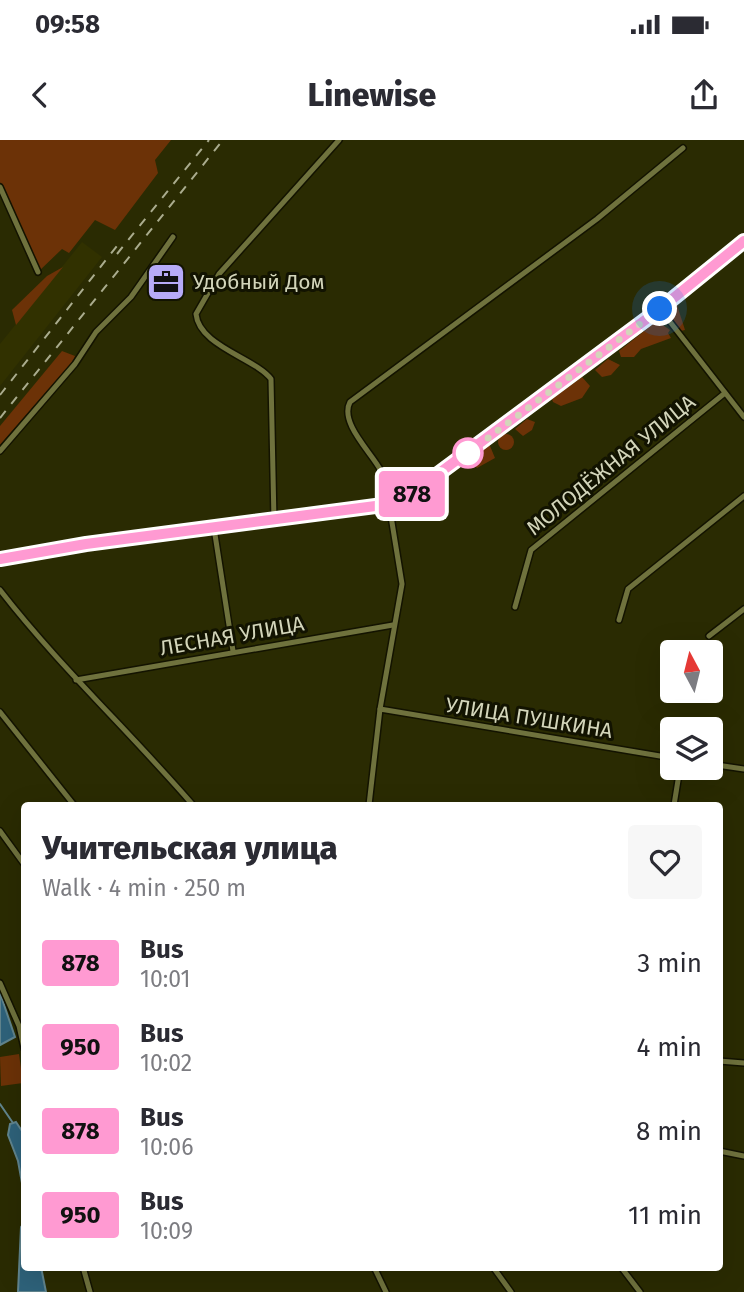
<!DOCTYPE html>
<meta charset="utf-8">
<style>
:root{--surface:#fff;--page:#f7f7f7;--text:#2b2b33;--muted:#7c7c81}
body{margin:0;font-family:"Fira Sans",sans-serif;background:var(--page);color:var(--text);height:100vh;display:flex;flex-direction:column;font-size:26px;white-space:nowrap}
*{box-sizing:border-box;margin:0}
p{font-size:23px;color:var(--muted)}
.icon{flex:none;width:38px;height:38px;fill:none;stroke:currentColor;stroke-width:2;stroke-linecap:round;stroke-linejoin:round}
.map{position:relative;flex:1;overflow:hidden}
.side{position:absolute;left:21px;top:662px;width:702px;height:469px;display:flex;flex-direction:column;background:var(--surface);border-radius:7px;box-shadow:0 7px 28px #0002}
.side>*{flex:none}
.badge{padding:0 14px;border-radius:5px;font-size:24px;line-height:46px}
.needle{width:46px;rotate:353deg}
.tools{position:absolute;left:660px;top:500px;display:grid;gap:14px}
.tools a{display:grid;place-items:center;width:63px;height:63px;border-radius:7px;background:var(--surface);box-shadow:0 7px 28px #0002;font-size:35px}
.you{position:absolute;width:35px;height:35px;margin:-18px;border:5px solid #fff;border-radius:50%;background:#1a73e8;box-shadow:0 0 0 10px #1a73e833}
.map>.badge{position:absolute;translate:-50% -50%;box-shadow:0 0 0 4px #fff}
.round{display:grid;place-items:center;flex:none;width:74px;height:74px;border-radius:7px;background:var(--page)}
.headline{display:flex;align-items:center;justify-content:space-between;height:119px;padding:0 21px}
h1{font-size:33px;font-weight:800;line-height:52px}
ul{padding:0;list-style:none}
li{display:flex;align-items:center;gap:21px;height:84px;padding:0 21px}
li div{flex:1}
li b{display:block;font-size:26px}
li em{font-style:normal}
li .badge{min-width:77px;font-weight:700;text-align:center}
.status{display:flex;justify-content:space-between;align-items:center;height:49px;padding:0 35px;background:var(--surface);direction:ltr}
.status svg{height:19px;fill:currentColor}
header{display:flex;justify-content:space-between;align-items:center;height:91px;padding:0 21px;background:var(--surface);font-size:32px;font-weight:800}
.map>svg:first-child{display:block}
.built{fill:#313100}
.green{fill:#6c3207}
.water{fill:#2e627a;stroke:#60848d;stroke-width:2}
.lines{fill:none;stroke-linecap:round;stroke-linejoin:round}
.stream{stroke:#60848d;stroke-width:2}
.minor-casing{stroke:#131300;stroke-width:8}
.tertiary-casing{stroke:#131300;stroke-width:10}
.minor{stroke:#6f723d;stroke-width:5}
.tertiary{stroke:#6f723d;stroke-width:7}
.rail{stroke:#aaac8e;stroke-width:2;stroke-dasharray:9 9;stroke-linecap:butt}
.line-casing{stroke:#fff;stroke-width:16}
.line{stroke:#ff9ad2;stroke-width:10}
.walk{stroke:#d3d5ba;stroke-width:7;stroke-dasharray:0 12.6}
.stop-dot{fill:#fff;stroke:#ff9ad2;stroke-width:3.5}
.labels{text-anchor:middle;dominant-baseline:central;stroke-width:6;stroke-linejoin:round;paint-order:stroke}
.poi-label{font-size:21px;fill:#d3d5ba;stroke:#121301;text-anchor:start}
.street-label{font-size:21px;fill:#d3d5ba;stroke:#121301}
</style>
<div class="status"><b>09:58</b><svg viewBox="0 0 49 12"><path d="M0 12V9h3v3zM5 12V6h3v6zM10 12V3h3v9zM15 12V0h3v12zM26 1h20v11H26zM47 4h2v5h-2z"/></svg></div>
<header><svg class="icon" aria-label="back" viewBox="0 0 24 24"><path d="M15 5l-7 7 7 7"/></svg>Linewise<svg class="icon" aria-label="share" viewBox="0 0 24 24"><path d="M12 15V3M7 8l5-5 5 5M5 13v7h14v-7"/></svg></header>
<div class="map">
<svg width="744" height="1152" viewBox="0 0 744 1152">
<rect width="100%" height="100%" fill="#2a2b02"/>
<!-- built -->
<polygon class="built" points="82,102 102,117 0,246 0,204"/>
<!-- green -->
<g class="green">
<polygon points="0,0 171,0 155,20 158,33 115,90 95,80 69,113 62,109 38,132 0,47"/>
<polygon points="63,127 16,185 12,170 47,136"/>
<polygon points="677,165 685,190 681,191 669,175 672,168"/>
<polygon points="657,181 670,190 668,193 671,198 641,209 634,217 621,217 619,211"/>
<polygon points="62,211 75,216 74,220 0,305 0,286"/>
<polygon points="608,219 620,225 611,235 602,237 595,230"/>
<polygon points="582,237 590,246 582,258 561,266 553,262 552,259"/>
<polygon points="527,279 535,282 532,290 523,296 515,289"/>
<circle cx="506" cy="302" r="8"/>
<polygon points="486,306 490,306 495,318 477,328 468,318"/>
<polygon points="19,914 23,943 1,946 0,917"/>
</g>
<!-- water -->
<g class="water">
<polygon points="0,853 15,897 0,905"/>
<polygon points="16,982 24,994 24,1054 18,1021 8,995 10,984"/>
<polygon points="24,1083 24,1127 41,1127 46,1152 18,1152 21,1087"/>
</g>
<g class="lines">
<!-- stream -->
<polyline class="stream" points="0,964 13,983"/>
<!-- minor casing -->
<g class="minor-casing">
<g id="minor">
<polyline points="0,47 38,132"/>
<polyline points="660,169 744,277"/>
<polyline points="0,311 75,224 96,192 131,157 173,97"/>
<path d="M392 363C389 352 386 341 381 331 372 313 339 283 350 262L597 79 683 8"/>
<path d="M274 381 271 239C255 218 199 206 196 174L219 134 339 0"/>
<polyline points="214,388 233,511"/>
<path d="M0 450C59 526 130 592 193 665"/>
<polyline points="515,467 531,410 725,253"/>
<polyline points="619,480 628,449 744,356"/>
<polyline points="709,496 744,469"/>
<polyline points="76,540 393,485"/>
<polyline points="380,569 672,618"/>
<polyline points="0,572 74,665"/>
<polyline points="710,624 744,629"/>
<polyline points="369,665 380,569 402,444 389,364"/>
<polyline points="674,665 680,628"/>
<polyline points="0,691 24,724"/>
<polyline points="0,843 19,886 24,908"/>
<polyline points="719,921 744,923"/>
<polyline points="719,1011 744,1016"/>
<polyline points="83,1127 90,1152"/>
<polyline points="374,1127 386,1152"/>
<polyline points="493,1127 511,1152"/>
<polyline points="621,1127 640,1152"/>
</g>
</g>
<!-- tertiary casing -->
<g class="tertiary-casing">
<polyline id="tertiary" points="0,419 86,405 382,365 407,357 660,169 744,101"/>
</g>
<!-- minor -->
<use href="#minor" class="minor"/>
<!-- tertiary -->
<use href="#tertiary" class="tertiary"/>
<!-- rail -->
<g class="rail">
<polyline points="117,114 209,0"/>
<polyline points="0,255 120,102"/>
<polyline points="0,278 223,0"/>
</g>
</g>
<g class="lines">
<!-- line casing -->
<g class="line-casing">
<polyline id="line" points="0,419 86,404 383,365 407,357 660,169 744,101"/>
</g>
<!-- line -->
<use href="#line" class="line"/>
<!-- walk -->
<polyline class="walk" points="468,313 660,169"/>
</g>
<!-- icons -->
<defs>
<g id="office-square" transform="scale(2.0125)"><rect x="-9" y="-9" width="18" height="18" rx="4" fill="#b7abf8" stroke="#121301"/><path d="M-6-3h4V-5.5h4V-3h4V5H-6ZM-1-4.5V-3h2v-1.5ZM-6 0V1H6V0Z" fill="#111"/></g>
</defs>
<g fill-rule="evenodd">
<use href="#office-square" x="166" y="142"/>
</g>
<!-- markers -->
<circle class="stop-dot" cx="468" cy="313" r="14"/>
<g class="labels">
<!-- poi labels -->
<g class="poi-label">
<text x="193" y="142">Удобный Дом</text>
</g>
<!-- street labels -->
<g class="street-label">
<text transform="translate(611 325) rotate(-39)">МОЛОДЁЖНАЯ УЛИЦА</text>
<text transform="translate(232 496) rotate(-10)">ЛЕСНАЯ УЛИЦА</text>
<text transform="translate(529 578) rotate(9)">УЛИЦА ПУШКИНА</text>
</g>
</g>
</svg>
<div class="tools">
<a><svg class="needle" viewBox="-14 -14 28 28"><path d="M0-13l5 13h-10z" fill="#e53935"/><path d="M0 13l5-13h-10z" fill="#7c7c81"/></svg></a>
<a><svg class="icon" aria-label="layers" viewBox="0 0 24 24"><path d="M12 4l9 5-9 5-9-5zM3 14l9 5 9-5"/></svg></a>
</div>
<div class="you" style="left:660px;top:169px"></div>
<b class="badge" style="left:412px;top:354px;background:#ff9ad2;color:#111">878</b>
<section class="side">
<div class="headline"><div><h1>Учительская улица</h1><p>Walk · 4 min · 250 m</p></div><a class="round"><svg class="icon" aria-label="heart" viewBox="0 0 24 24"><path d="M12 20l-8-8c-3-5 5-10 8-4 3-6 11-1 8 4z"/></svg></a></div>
<ul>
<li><span class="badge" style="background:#ff9ad2;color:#111">878</span><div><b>Bus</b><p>10:01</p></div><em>3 min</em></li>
<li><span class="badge" style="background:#ff9ad2;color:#111">950</span><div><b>Bus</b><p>10:02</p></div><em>4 min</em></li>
<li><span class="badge" style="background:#ff9ad2;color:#111">878</span><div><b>Bus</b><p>10:06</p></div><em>8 min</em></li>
<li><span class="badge" style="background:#ff9ad2;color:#111">950</span><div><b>Bus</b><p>10:09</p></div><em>11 min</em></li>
</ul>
</section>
</div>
